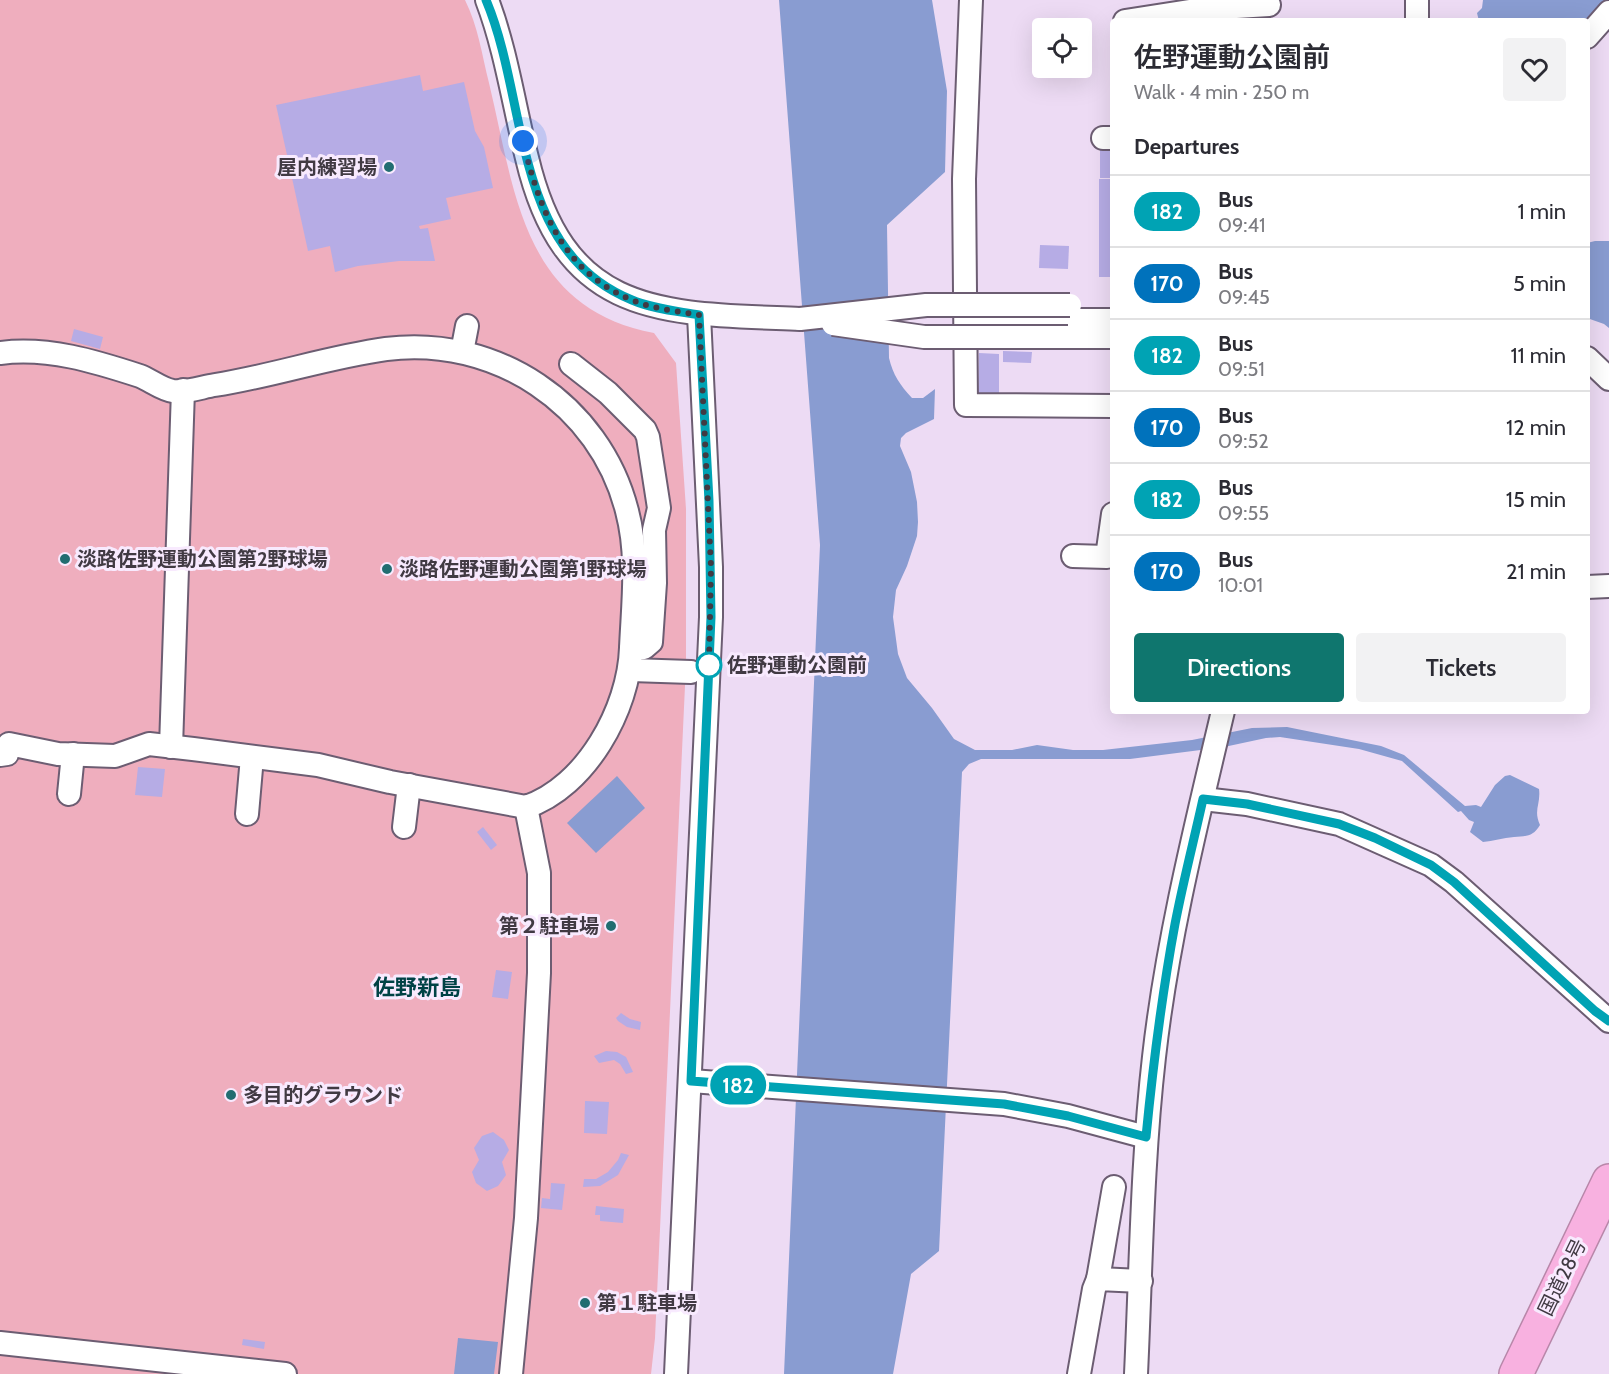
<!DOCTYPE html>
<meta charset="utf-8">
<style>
:root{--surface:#fff;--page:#f2f2f3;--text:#2b2b33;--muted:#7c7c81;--line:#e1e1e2;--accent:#0f766e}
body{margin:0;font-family:Cabin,"Noto Sans JP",sans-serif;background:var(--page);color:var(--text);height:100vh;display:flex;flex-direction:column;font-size:22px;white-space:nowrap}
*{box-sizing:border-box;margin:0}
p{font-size:20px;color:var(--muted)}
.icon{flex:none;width:33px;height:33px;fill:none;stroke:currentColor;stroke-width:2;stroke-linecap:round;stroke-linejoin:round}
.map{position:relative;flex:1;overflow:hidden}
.details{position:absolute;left:1110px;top:18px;width:480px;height:696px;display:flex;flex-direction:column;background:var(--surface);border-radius:6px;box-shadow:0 6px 24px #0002}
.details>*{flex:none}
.badge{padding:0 12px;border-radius:20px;font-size:21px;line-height:39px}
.buttons{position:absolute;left:1032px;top:18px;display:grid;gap:12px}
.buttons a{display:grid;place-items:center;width:60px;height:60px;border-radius:6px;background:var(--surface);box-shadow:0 6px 24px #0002;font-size:30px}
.you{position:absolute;width:30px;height:30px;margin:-15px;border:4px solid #fff;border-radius:50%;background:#1a73e8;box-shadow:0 0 0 9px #1a73e833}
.map>.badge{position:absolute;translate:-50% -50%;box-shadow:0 0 0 3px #fff}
h2{padding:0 24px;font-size:22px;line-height:54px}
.round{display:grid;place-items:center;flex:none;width:63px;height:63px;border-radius:6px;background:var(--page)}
.head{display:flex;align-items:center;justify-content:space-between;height:102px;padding:0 24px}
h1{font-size:28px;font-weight:600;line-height:45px}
.cta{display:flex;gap:12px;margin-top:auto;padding:12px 24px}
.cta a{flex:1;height:69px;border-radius:6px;background:var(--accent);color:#fff;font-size:24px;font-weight:600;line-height:69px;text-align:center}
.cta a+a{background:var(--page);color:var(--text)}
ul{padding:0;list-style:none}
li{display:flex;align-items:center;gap:18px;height:72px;padding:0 24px;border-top:2px solid var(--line)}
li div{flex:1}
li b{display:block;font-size:22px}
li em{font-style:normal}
li .badge{min-width:66px;font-weight:700;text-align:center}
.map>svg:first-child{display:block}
.green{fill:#efaebe}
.water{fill:#899cd1}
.building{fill:#b6ace5}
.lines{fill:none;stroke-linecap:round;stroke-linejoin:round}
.minor-casing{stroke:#6c5d72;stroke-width:26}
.highway-casing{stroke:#b887a9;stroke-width:36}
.minor{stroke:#fff;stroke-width:22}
.highway{stroke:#f8b1e0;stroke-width:33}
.minor-bridge-casing{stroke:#6c5d72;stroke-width:26;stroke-linecap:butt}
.minor-bridge{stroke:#fff;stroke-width:22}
.line-casing{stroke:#fff;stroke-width:14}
.line{stroke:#00a3b4;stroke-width:9}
.walk{stroke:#413a43;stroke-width:6;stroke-dasharray:0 10.8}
.poi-dot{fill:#226d71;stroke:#f8eafe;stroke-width:2}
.stop-dot{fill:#fff;stroke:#00a3b4;stroke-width:3}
.labels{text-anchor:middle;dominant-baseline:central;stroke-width:6;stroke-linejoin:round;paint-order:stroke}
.poi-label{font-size:20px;font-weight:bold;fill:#413a43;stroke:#f8eafe;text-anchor:start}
.stop-label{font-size:20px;font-weight:bold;fill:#413a43;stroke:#f8eafe;text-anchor:start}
.street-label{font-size:20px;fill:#413a43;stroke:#f8eafe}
.quarter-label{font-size:22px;font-weight:bold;fill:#004245;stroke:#f8eafe}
</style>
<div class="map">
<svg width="1609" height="1374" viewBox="0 0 1609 1374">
<rect width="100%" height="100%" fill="#eddbf4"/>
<!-- green -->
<path class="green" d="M0 0H465C478 26 482 55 489 83 515 191 522 308 654 333L676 363 686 509V664L655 1338 651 1374H0Z"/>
<!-- water -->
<g class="water">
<path d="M779 0H932L947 91 945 172 887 225 889 358C893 375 900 385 912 398H923L935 389 934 419 906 433 901 438 900 446 911 472 917 502 918 522 917 536 907 566 896 590 893 617 898 654 907 678 932 708 954 739 975 750H1012L1037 745 1073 750H1103L1192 740 1252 728 1287 727 1381 746 1404 755 1465 806 1476 805 1481 807 1495 785 1505 776 1510 775 1539 789C1541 804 1533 810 1540 825 1533 837 1526 836 1514 837 1503 838 1493 841 1483 842L1470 832 1474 822 1469 820 1461 811 1458 812 1402 761 1359 749 1280 737 1266 738 1224 747 1130 759H981L969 764 962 772 939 1251 911 1274 893 1374H784L820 545Z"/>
<polygon points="1483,0 1607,0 1587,21 1479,21 1477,13 1482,8"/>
<polygon points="1595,241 1609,241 1609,328 1604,324 1587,318 1587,243"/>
<polygon points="617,776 645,808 596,853 567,823"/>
<polygon points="458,1338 498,1342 494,1374 454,1374"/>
</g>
<!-- building -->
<g class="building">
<polygon points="420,75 423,91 464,82 475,131 484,147 493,188 446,198 451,219 419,226 420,229 428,228 435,261 399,261 358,266 335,272 330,246 308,251 276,105"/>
<rect x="1100" y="147" width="13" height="31"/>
<rect x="1099" y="179" width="14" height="98"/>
<polygon points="1040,245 1069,246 1068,269 1039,268"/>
<polygon points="74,329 103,337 100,349 71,341"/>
<polygon points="1003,351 1032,352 1031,363 1003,362"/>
<polygon points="979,353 999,354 999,398 978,398"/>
<polygon points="138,767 165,769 162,797 135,795"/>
<polygon points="483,827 497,845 491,850 477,832"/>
<polygon points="496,970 512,972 508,999 492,997"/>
<polygon points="621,1013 630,1019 641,1022 640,1030 627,1027 618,1021 616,1018"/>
<polygon points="606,1051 617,1052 626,1057 633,1072 626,1074 620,1064 614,1060 599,1063 594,1056"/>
<polygon points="585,1101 609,1102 607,1134 584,1133"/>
<polygon points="493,1132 504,1140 509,1150 502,1162 506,1175 498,1186 487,1191 476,1183 472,1172 479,1160 474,1148 482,1136"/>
<polygon points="621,1153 629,1155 618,1175 600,1186 583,1187 584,1179 596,1179 608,1172 618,1160"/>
<polygon points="551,1183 565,1184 562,1210 541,1208 542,1198 550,1199"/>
<polygon points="596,1206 624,1209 623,1223 600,1221 600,1215 595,1215"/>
<polygon points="243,1339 265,1342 264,1349 242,1345"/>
</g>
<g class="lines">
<!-- minor casing -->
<g class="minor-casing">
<g id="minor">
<path d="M487 0C506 50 514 106 527 158 565 319 663 313 800 319"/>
<polyline points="971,0 964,179 966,405 1113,406"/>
<polyline points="1125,21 1203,9 1269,5"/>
<polyline points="1417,21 1417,0"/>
<polyline points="1587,37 1609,12"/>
<polyline points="1103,138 1113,138"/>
<polyline points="977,320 1113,320"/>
<polyline points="1068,337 1113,337"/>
<polyline points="462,352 467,326"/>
<path d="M0 353C49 347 94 361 140 376 150 380 163 390 173 391 186 393 202 387 215 385 273 376 328 357 386 349 495 335 600 404 627 511 639 556 633 602 631 648 629 709 586 787 526 807L390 782 318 765 193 749 149 744 115 756 58 754 9 744 7 754 0 755"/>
<polyline points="1587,358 1609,379"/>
<polyline points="571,364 608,393 645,430 648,437 659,508 654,530 655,583 651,642 644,648 631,649"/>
<polyline points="1073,556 1107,557 1113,514"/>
<polyline points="1587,587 1609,586"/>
<polyline points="631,670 691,672"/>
<polyline points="171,747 183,390"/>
<polyline points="69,794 73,754"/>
<polyline points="1203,799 1247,804 1339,824 1431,865 1454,882 1609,1021"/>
<polyline points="247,814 252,757"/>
<polyline points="404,827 409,785"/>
<polyline points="691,1081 1004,1104 1068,1116 1146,1137"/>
<polyline points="1098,1279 1114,1187"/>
<polyline points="0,1343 285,1374"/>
<polyline points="511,1374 526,1218 539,973 539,873 526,807"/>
<polyline points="676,1374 711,617 711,567 699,315"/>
<polyline points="1079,1374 1094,1289 1098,1279 1141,1281"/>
<path d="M1136 1374C1141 1268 1142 1162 1154 1057 1167 941 1196 825 1223 711"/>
</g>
</g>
<!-- highway casing -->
<g class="highway-casing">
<polyline id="highway" points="1516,1374 1609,1181"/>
</g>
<!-- minor -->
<use href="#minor" class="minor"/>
<!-- highway -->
<use href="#highway" class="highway"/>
<!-- minor-bridge casing -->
<g class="minor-bridge-casing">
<g id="minor-bridge">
<polyline points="800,319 926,305 1070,305"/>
<polyline points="833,324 924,337 1068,337"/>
</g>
</g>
<!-- minor-bridge -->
<use href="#minor-bridge" class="minor-bridge"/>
</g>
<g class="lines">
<!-- line casing -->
<g class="line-casing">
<path id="line" d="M486 0C529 101 511 251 632 300 653 309 677 311 699 315L709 501 711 617 691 1081 1004 1104 1068 1116 1146 1137C1153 1065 1162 994 1175 924 1183 882 1194 840 1203 799L1247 804 1339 824 1375 838 1431 865 1454 882 1595 1011 1609 1021"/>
</g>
<!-- line -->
<use href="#line" class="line"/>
<!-- walk -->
<path class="walk" d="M523 141C539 209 563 272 632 300 653 309 677 311 699 315L711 567 709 665"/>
</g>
<!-- markers -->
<g class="poi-dot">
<circle cx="389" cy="167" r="6"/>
<circle cx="65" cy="559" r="6"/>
<circle cx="387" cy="569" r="6"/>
<circle cx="611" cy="926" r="6"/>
<circle cx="231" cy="1095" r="6"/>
<circle cx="585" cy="1303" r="6"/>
</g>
<circle class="stop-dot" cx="709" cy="665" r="12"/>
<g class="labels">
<!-- poi labels -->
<g class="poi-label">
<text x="377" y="167" text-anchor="end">屋内練習場</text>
<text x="77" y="559">淡路佐野運動公園第2野球場</text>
<text x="399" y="569">淡路佐野運動公園第1野球場</text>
<text x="599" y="926" text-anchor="end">第２駐車場</text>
<text x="243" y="1095">多目的グラウンド</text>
<text x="597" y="1303">第１駐車場</text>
</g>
<!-- stop labels -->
<g class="stop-label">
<text x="727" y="665">佐野運動公園前</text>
</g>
<!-- street labels -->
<g class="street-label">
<text transform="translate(1562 1277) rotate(-64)">国道28号</text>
</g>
<!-- quarter labels -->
<g class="quarter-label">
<text x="417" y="987">佐野新島</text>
</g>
</g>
</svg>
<div class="buttons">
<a><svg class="icon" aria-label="locate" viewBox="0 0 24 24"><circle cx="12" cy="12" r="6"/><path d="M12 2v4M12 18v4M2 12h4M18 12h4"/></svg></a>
</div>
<div class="you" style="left:523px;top:141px"></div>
<b class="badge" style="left:738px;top:1085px;background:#00a3b4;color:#fff">182</b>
<section class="details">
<div class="head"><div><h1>佐野運動公園前</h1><p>Walk · 4 min · 250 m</p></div><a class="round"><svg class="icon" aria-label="heart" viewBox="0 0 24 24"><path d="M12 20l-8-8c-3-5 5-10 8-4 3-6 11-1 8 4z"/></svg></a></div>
<h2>Departures</h2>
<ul>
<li><span class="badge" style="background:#00a3b4;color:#fff">182</span><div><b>Bus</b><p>09:41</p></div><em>1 min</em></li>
<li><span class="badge" style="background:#0072bc;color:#fff">170</span><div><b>Bus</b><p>09:45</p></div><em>5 min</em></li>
<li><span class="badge" style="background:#00a3b4;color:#fff">182</span><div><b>Bus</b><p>09:51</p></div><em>11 min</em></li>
<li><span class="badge" style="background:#0072bc;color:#fff">170</span><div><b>Bus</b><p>09:52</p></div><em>12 min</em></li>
<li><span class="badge" style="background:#00a3b4;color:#fff">182</span><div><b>Bus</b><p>09:55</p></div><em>15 min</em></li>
<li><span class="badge" style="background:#0072bc;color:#fff">170</span><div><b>Bus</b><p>10:01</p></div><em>21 min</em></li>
</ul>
<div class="cta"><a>Directions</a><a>Tickets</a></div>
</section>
</div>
